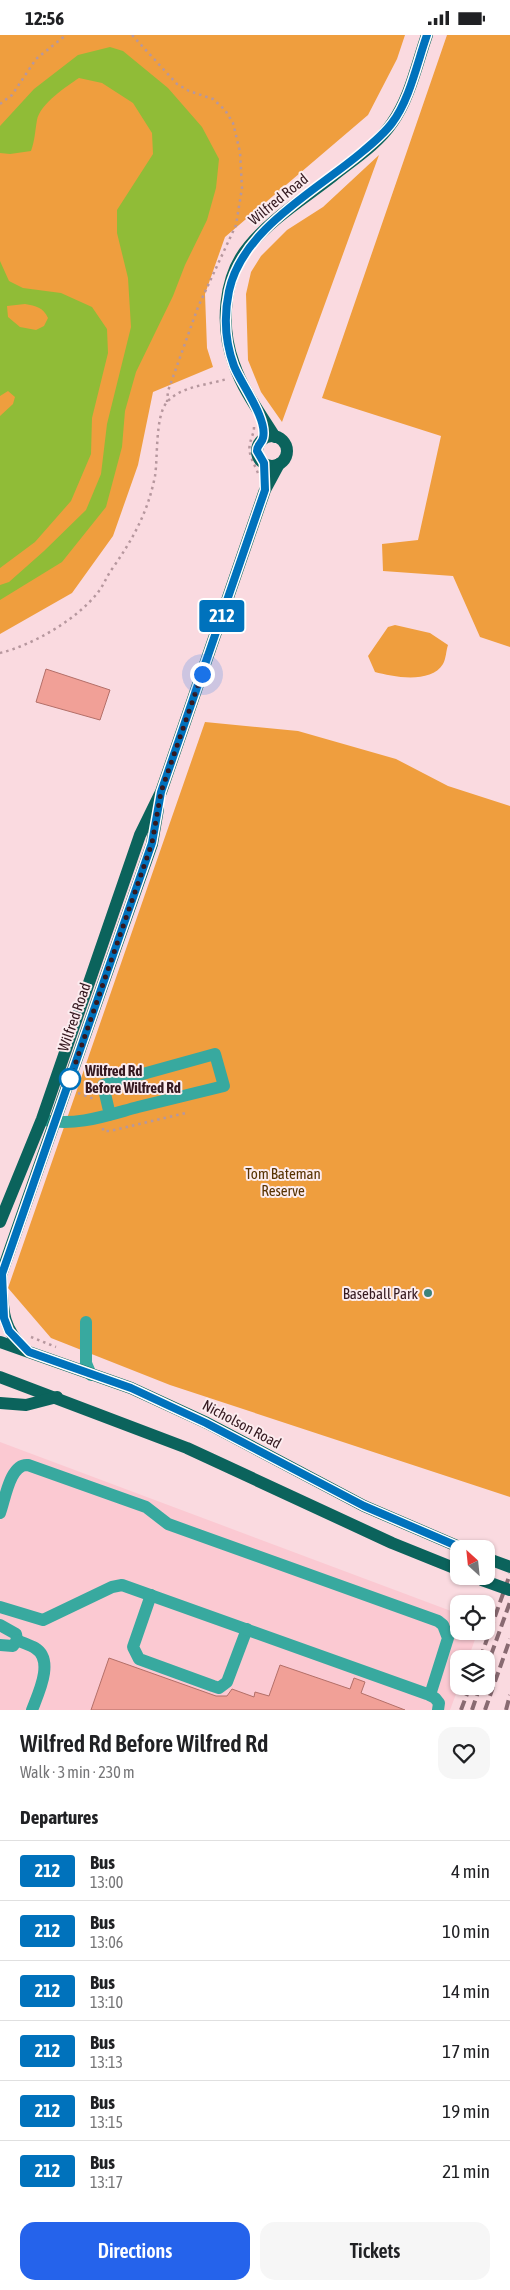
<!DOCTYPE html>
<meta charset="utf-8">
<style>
:root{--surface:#fff;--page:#f6f6f6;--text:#202124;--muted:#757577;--line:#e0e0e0;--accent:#2563eb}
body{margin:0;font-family:"Asap Condensed",sans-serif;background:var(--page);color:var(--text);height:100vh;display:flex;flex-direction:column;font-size:19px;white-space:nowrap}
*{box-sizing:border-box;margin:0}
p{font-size:16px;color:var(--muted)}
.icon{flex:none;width:28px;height:28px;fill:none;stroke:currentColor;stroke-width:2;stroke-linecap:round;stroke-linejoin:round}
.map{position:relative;height:1675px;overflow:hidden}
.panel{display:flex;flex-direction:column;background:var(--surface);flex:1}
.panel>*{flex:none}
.badge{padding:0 10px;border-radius:4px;font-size:18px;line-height:32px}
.needle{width:32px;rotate:333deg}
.tools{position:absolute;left:450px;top:1505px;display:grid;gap:10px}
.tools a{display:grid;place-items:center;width:45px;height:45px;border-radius:10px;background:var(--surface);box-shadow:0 1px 4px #0004;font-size:25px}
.you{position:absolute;width:25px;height:25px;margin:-12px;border:4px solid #fff;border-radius:50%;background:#1a73e8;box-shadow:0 0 0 8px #1a73e833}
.map>.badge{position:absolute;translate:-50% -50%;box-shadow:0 0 0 2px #fff}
h2{padding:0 20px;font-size:19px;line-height:45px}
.round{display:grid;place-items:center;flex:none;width:52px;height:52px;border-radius:15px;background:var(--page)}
.overview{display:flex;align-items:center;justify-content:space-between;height:85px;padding:0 20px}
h1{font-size:24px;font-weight:600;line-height:38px}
.cta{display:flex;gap:10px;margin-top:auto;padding:10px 20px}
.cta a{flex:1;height:58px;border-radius:15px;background:var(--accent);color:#fff;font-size:20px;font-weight:600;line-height:58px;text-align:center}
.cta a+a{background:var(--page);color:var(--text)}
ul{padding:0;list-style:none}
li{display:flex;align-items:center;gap:15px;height:60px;padding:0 20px;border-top:1px solid var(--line)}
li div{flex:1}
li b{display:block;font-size:19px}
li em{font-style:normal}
li .badge{min-width:55px;font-weight:700;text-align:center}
.status{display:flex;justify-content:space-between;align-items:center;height:35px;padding:0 25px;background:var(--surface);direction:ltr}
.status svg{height:14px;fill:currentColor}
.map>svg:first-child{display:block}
.built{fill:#fbc9d2}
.green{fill:#ef9e3e}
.water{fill:#90bc37;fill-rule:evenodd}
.building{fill:#f1a097;stroke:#b36f68}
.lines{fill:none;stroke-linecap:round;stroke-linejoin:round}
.path{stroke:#b6979e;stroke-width:2.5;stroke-dasharray:2.5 4;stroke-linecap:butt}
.minor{stroke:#38a99f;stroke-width:12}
.major{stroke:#0b635c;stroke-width:12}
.rail{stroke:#886a71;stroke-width:4;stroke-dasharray:10 5;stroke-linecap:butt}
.major-bridge{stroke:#0b635c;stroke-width:12}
.line-casing{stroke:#fff;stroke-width:11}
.line{stroke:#0072bc;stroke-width:8}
.walk{stroke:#351920;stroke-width:5;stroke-dasharray:0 9}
.stop-dot{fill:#fff;stroke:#0072bc;stroke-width:2.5}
.poi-dot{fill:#3c837b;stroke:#fcecef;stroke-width:2}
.labels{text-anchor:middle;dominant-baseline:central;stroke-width:4;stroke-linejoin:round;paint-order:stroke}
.street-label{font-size:15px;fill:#351920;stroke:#fcecef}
.stop-label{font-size:15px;font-weight:bold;fill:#351920;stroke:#fcecef;text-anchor:start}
.park-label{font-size:15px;fill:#573202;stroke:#fcecef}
.poi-label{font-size:15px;fill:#351920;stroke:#fcecef;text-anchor:end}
</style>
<div class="status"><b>12:56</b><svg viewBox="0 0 49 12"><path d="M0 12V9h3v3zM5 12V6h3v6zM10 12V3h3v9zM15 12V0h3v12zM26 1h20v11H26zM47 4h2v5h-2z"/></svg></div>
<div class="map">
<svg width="510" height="1675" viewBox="0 0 510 1675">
<rect width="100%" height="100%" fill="#fadae0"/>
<!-- built -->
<polygon class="built" points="0,1407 459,1579 459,1596 478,1596 468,1624 459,1624 459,1651 450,1675 0,1675"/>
<!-- green -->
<g class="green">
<polygon points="0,0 405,0 397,24 368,80 225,202 205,259 207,313 213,332 153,357 138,430 113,501 72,558 0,599"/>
<polygon points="447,0 510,0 510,612 480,602 453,541 383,536 382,509 418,505 441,401 322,363"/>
<polygon points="379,120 282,387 261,357 248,325 246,259 251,237 261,221 287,195 323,172"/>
<path d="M395 590 430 598 448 610C446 616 446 624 443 629 431 649 393 642 375 637L368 621 388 592Z"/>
<polygon points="205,687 298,696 396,724 448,751 510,771 510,1462 170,1350 51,1303 8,1253"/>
</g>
<!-- water -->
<g class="water">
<path d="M110 12 123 16 168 53 202 92 219 124 216 153 207 185 185 230 173 261 136 337 125 376 122 412 106 472 62 527 0 565V550L9 547 44 516 86 475 101 439 107 389 131 292 128 243 117 198V175L153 119 152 98 133 68 102 48 79 43C67 51 40 69 37 85 35 96 35 105 31 116L10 119 0 118V91L34 54 78 20Z"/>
<path d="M0 226 9 246 23 253 61 258 92 272 107 294 108 318 92 383 91 419 71 466 35 507 0 533V381L13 369 15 362 8 356 0 361ZM25 269C36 271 43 272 48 283L44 291 36 295 20 292 8 282 7 271Z"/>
</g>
<!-- building -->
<g class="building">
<polygon points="46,634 110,655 100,685 36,667"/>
<polygon points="109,1623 216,1661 227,1661 232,1654 254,1662 255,1657 269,1661 280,1630 350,1654 354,1643 365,1647 361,1658 405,1675 91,1675"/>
</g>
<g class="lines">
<!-- path -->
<g class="path">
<polyline points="132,0 177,49 189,56 213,64 225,75 233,88 240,117 242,153 236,190 198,272 168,356 167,367"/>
<polyline points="0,69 12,60 36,24 66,0"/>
<path d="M254 392C254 399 251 402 250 409 247 419 256 431 259 441"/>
<path d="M0 618C33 610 78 584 99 556 104 549 107 541 112 534 133 504 148 477 155 441 158 422 155 381 167 367 181 351 208 350 227 344"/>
<polyline points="78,1058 94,1064"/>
<polyline points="103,1093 103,1096 110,1096 186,1078"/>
<polyline points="31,1302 56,1312"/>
<polyline points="238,1389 266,1404"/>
</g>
<!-- minor -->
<g class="minor">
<path d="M44 1085C76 1092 108 1080 138 1072 167 1065 196 1058 224 1051L215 1019 103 1050 110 1080"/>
<polyline points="86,1287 86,1328 91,1340"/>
<path d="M0 1478C5 1465 10 1428 28 1430L146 1472 168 1489 438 1586 443 1590 448 1603 430 1660"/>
<polyline points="151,1560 133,1612 139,1624 213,1651 219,1653 227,1647 247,1594"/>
<polyline points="0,1572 43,1585 112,1552 122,1550 427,1659 435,1663 439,1668 438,1675"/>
<polyline points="0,1590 16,1599 17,1605 13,1611 0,1610"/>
<path d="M17 1605C23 1608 30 1610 35 1613 55 1625 38 1659 32 1675"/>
</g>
<!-- major -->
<g class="major">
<circle cx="272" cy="416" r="15"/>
<path d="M275 402C260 378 243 355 234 329 220 292 223 242 249 211 272 183 305 163 333 141 353 125 378 109 392 88 410 63 417 28 427 0"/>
<polyline points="0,1187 42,1084 140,800 161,757 265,455 279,429"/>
<path d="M1 1239C3 1270 0 1292 25 1314"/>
<polyline points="0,1243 152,809 158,774"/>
<polyline points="0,1307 131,1353 207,1388 364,1471 464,1514"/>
<polyline points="0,1342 187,1413 392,1508 459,1535"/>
<polyline points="0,1368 26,1370 57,1362"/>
<polyline points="486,1523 510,1532"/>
</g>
<!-- rail -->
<g class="rail">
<polyline points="480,1624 510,1539"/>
<polyline points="486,1634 510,1567"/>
<polyline points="461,1675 470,1651"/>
<polyline points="472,1675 480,1651"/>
<polyline points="485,1675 510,1604"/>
<polyline points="506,1675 510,1660"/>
</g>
<!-- major-bridge -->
<polyline class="major-bridge" points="482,1545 510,1555"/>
</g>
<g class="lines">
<!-- line casing -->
<g class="line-casing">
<path id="line" d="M427 0C417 28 410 64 392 88 384 99 373 108 362 117 316 156 242 194 229 256 224 280 225 307 234 331 241 349 268 384 263 403 262 408 257 410 257 416L264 428 265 455 161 757 152 808 2 1239 4 1283 9 1296 29 1317 131 1353 206 1388 364 1471 464 1514"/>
</g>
<!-- line -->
<use href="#line" class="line"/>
<!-- walk -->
<polyline class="walk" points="70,1044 152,808 161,757 202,639"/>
</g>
<!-- markers -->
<circle class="stop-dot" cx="70" cy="1044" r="10"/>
<circle class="poi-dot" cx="428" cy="1258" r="5"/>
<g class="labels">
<!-- street labels -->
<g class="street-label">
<text transform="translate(278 164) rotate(-39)">Wilfred Road</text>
<text transform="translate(74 982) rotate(-71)">Wilfred Road</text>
<text transform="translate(242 1389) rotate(28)">Nicholson Road</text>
</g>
<!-- stop labels -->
<g class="stop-label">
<text x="85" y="1035">Wilfred Rd<tspan x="85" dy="17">Before Wilfred Rd</tspan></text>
</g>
<!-- park labels -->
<g class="park-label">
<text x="283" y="1138">Tom Bateman<tspan x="283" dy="17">Reserve</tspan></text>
</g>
<!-- poi labels -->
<g class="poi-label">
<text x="418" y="1258">Baseball Park</text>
</g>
</g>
</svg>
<div class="tools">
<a><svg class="needle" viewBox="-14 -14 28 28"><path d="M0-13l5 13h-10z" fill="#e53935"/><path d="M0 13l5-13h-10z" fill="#757577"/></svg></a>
<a><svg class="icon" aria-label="locate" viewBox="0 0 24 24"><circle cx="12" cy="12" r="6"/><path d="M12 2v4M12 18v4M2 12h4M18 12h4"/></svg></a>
<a><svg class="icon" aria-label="layers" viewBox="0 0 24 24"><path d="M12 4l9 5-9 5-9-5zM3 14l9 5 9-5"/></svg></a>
</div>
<div class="you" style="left:202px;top:639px"></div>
<b class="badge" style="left:222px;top:581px;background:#0072bc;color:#fff">212</b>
</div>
<section class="panel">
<div class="overview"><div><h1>Wilfred Rd Before Wilfred Rd</h1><p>Walk · 3 min · 230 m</p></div><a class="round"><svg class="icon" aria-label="heart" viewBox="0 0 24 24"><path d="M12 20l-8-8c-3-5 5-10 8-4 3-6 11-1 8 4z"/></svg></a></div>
<h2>Departures</h2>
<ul>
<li><span class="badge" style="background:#0072bc;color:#fff">212</span><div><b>Bus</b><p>13:00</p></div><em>4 min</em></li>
<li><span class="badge" style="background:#0072bc;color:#fff">212</span><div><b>Bus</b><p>13:06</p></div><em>10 min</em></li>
<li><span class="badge" style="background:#0072bc;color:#fff">212</span><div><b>Bus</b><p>13:10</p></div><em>14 min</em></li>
<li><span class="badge" style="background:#0072bc;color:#fff">212</span><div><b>Bus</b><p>13:13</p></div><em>17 min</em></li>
<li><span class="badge" style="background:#0072bc;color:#fff">212</span><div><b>Bus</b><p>13:15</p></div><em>19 min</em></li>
<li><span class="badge" style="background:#0072bc;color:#fff">212</span><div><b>Bus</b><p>13:17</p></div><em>21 min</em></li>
</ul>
<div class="cta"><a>Directions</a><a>Tickets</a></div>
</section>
